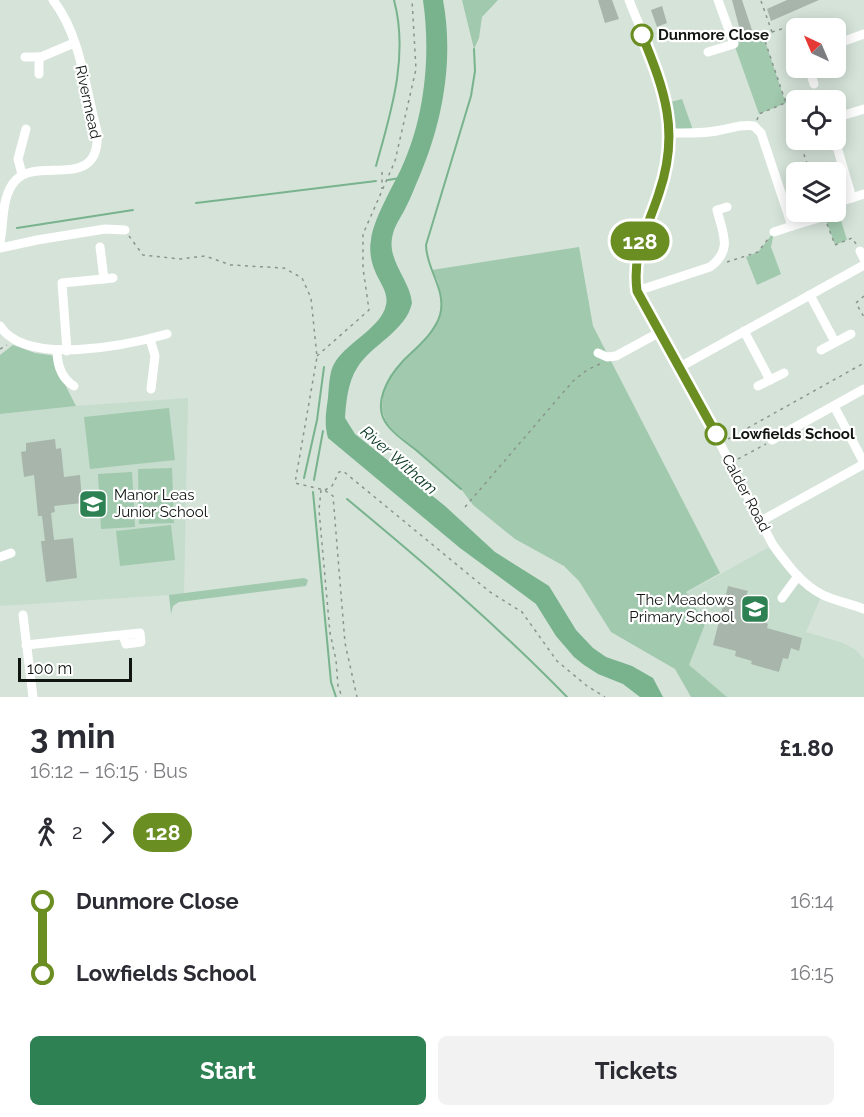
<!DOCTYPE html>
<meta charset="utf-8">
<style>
:root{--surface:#fff;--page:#f2f2f3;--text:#2b2b33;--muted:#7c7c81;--accent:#2e8153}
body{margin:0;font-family:Raleway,sans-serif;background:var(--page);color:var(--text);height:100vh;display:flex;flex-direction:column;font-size:22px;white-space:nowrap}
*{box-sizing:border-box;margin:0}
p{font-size:20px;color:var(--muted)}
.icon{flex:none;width:33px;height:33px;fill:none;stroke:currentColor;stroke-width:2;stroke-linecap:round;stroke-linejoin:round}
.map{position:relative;height:697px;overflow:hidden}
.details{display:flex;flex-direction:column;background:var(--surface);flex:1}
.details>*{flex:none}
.badge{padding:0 12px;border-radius:20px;font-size:21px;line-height:39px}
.needle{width:39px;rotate:316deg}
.controls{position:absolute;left:786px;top:18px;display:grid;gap:12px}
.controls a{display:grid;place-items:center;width:60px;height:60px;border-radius:9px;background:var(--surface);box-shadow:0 3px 15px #0003;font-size:30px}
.scale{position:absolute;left:18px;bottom:15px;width:114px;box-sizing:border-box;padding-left:6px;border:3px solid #101511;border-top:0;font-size:16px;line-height:21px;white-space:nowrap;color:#101511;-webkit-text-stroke:4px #fff;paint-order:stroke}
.map>.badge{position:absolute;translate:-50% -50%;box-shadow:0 0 0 3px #fff}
.legs{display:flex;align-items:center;gap:9px;height:66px;padding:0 30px;font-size:20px}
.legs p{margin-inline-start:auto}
.head{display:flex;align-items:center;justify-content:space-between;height:102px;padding:0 30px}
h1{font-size:33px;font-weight:700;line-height:45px}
.primary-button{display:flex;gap:12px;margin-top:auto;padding:12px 30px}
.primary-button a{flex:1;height:69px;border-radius:9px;background:var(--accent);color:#fff;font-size:24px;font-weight:700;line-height:69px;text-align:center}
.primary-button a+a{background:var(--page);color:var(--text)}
ul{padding:0 30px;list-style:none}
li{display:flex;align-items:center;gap:21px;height:72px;font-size:22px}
li i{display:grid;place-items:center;width:9px;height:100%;margin:0 8px;background:currentColor}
li i::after{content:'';width:15px;height:15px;margin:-8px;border:4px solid;border-radius:50%;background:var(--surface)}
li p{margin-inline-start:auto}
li:first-child i{background:linear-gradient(#0000 50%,currentColor 0)}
li:last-child i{background:linear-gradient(currentColor 50%,#0000 0)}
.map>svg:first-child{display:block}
.built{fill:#c6dccd}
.green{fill:#a1c9ae}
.water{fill:#78b38d}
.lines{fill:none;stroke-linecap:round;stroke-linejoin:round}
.stream{stroke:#78b38d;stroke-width:2}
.building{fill:#a7b5ab}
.path{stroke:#8b958e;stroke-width:1.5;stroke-dasharray:3 4.5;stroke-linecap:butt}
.minor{stroke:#fff;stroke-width:9}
.line-1-casing{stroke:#fff;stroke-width:14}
.line-1{stroke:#6b8e23;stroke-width:9}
.stop-1-dot{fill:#fff;stroke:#6b8e23;stroke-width:3}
.labels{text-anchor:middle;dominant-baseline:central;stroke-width:4.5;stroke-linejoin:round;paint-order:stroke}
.stop-label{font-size:15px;font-weight:bold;fill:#101511;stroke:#fff;text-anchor:start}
.street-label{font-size:15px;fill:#101511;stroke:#fff}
.poi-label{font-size:15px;fill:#101511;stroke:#fff;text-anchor:start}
.water-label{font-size:16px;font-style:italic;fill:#07381f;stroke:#fff}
</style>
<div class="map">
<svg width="864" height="697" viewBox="0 0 864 697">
<rect width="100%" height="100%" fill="#d5e3d9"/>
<!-- built -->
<g class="built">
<polygon points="188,398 184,594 0,606 0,414 76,406"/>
<polygon points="773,545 822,594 806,632 843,643 856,650 864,659 864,697 727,697 689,666 704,624 686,593"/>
</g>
<!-- green -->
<g class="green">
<polygon points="462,0 498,0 482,17 479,38 474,49"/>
<polygon points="763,35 784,98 804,92 807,100 796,100 796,131 786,103 759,114 734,44"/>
<polygon points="682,99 694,133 669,133 667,103"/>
<polygon points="836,204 847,240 835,245 823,212 836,212"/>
<polygon points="774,232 771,247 781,274 757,285 746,257 758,252"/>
<polygon points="579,247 593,326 720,573 686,592 705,624 689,665 727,697 691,697 675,669 611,632 579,581 564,566 515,539 473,505 461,489 387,425 382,410 383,391 390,376 428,335 440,316 441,303 438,282 432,270"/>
<polygon points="13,345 35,353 56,356 55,365 76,406 0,414 0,355"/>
<polygon points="169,408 175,460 90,469 84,417"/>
<polygon points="172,468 174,523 139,524 138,469"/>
<polygon points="132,472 135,527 101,529 98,474"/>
<polygon points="171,525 175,560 120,566 116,531"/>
<polygon points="304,578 308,580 306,586 179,602 173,606 171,614 169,595"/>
</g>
<!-- water -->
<path class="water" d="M423 0H443C454 58 443 121 420 175 415 186 411 198 405 209 400 219 394 226 392 238 388 262 410 280 412 303 406 331 371 345 357 368 348 382 346 402 345 418L355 434 445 506 495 552 549 586 576 630 593 648 606 657 632 666 653 678 663 697H640L623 684 598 674 584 665 574 657 556 636 536 604 460 548 328 438C324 424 326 412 328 398 329 388 329 375 333 366 343 344 381 329 386 305 389 292 379 282 375 271 371 262 369 250 371 240 373 220 392 188 401 169 425 118 431 55 423 0Z"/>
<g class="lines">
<!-- stream -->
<g class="stream">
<path d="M376 166C391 112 409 56 394 0"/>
<polyline points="388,180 400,178"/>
<polyline points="196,203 376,181"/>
<polyline points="17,228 133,210"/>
<polyline points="304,478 317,420 324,367"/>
<polyline points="314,480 323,431"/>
<path d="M461 489C446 476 431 463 416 450 407 443 395 435 388 426 371 405 388 377 403 361 416 348 435 333 440 315 447 290 426 269 426 245L471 96 475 71 474 49"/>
<polyline points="313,492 331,682 336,697"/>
<path d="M347 499C423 562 498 626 567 697"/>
</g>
</g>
<!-- building -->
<g class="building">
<polygon points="598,0 612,0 619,19 605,23"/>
<polygon points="732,0 742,0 752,30 741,34"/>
<polygon points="787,0 819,0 771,21 767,9"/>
<polygon points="662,6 667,23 657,27 651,10"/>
<polygon points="55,439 56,449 61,448 64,477 80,475 82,503 54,506 55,512 51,513 54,540 73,538 77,578 46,582 41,541 45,541 42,516 38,516 34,475 24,477 21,452 26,451 26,443"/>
<polygon points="728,586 748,591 746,596 770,603 764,622 768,624 767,628 802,638 799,651 791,648 788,659 783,658 779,672 751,664 752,661 735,656 736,651 713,645"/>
</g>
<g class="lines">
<!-- path -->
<g class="path">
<polyline points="761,1 772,32 764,35"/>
<polyline points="772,32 788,27"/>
<polyline points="741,42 763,35 796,133"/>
<polyline points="757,120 759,114 785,103"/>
<polyline points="799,140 810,172"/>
<polyline points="382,172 382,189"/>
<polyline points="827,224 835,245 852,238 856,244"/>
<polyline points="129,236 143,255 180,259 205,256 231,265 284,268 302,278 311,298 317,357 295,483 324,490 333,496 345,643 357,697"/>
<polyline points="727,262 758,252 768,239"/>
<polyline points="864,296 856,303 864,317"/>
<polyline points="0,349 7,345"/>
<polyline points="317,356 369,310 363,268 363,234 395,161 416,69 412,0"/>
<polyline points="728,439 864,363"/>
<polyline points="738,459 766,444"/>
<polyline points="321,490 319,510 330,633 336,660 338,686 342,697"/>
<polyline points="325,490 332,486 339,472 343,471 490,592 522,612 557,661 587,686 605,697"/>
<polyline points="465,507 573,381 587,370 602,363"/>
</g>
<!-- minor -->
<g class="minor">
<path d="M629 0C641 32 661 69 667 103 672 132 668 162 660 190 657 201 651 212 646 223 637 245 634 268 637 291L680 367 773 545C786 563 802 585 823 595 836 601 851 604 864 609"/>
<polyline points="795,25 796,29"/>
<polyline points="836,44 864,34"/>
<polyline points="708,52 734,44 718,0"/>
<polyline points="25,57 41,57 74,43"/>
<polyline points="39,57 39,74"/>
<polyline points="809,68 814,84"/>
<polyline points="836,122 838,117 864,109"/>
<path d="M669 133C686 133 704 134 721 130 733 128 741 124 754 126L761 133 792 226 774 232"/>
<polyline points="835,140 852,198"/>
<polyline points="22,174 18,159 26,129"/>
<polyline points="836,203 864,194"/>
<polyline points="792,226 825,216"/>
<path d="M0 242C4 223 1 195 16 180 38 156 102 193 97 131 85 88 81 36 53 0"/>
<polyline points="100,247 104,279"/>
<polyline points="0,248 37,240 105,229 125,230"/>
<polyline points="860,251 864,259"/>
<path d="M637 291 710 267C733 250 723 234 717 210L727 207"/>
<polyline points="810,295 835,342"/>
<path d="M0 326C26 367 128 345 167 334"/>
<polyline points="744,331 770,380"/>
<polyline points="150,339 155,356 151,389"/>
<path d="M57 350C57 365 61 378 74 386"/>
<polyline points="821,350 851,334"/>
<polyline points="67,351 62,283 113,278"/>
<polyline points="598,353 607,357 616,356 660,332"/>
<polyline points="680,367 864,265"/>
<polyline points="758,386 784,373"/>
<polyline points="834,406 864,463"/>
<polyline points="772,440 864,389"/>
<polyline points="761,521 864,464"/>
<polyline points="0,557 11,553"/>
<polyline points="782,598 798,576"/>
<polyline points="23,615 33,697"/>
<polyline points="26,645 140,633 141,642 126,644 123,635"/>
</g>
</g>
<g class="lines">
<!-- line-1 casing -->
<g class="line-1-casing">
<path id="line-1" d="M642 35C665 91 680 132 659 193 648 228 632 251 637 291L716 434"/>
</g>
<!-- line-1 -->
<use href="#line-1" class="line-1"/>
</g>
<!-- icons -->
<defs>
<g id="school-square" transform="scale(1.5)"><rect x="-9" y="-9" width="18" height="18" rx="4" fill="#2e8153" stroke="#fff"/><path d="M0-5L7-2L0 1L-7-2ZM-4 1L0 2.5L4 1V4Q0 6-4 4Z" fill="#fff"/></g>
</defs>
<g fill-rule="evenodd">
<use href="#school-square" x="93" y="504"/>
<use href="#school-square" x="755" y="609"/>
</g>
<!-- markers -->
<g class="stop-1-dot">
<circle cx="642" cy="35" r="10"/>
<circle cx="716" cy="434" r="10"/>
</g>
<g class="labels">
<!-- stop labels -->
<g class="stop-label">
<text x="658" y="35">Dunmore Close</text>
<text x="732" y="434">Lowfields School</text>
</g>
<!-- street labels -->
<g class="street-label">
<text transform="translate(88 102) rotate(78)">Rivermead</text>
<text transform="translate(746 493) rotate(62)">Calder Road</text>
</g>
<!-- poi labels -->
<g class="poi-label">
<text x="114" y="495">Manor Leas<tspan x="114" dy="17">Junior School</tspan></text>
<text x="734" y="600" text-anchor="end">The Meadows<tspan x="734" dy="17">Primary School</tspan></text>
</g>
<!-- water labels -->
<g class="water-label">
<text transform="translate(399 460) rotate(41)">River Witham</text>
</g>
</g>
</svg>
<div class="controls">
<a><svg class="needle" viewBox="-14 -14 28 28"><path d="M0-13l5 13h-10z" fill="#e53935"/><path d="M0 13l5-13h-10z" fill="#7c7c81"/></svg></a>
<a><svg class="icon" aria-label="locate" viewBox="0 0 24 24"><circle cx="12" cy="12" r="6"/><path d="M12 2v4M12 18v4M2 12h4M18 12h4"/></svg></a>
<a><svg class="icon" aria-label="layers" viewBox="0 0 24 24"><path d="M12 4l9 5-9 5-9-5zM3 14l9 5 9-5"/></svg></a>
</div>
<div class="scale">100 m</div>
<b class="badge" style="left:640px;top:241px;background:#6b8e23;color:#fff">128</b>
</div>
<section class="details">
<div class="head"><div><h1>3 min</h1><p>16:12 – 16:15 · Bus</p></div><b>£1.80</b></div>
<div class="legs"><svg class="icon" aria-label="walk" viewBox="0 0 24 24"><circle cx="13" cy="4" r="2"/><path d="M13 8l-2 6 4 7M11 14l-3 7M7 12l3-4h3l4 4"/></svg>2<svg class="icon" aria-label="forward" viewBox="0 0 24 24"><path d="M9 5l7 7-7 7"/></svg><b class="badge" style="background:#6b8e23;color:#fff">128</b></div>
<ul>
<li><i style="color:#6b8e23"></i><b>Dunmore Close</b><p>16:14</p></li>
<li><i style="color:#6b8e23"></i><b>Lowfields School</b><p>16:15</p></li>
</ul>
<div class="primary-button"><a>Start</a><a>Tickets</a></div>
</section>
